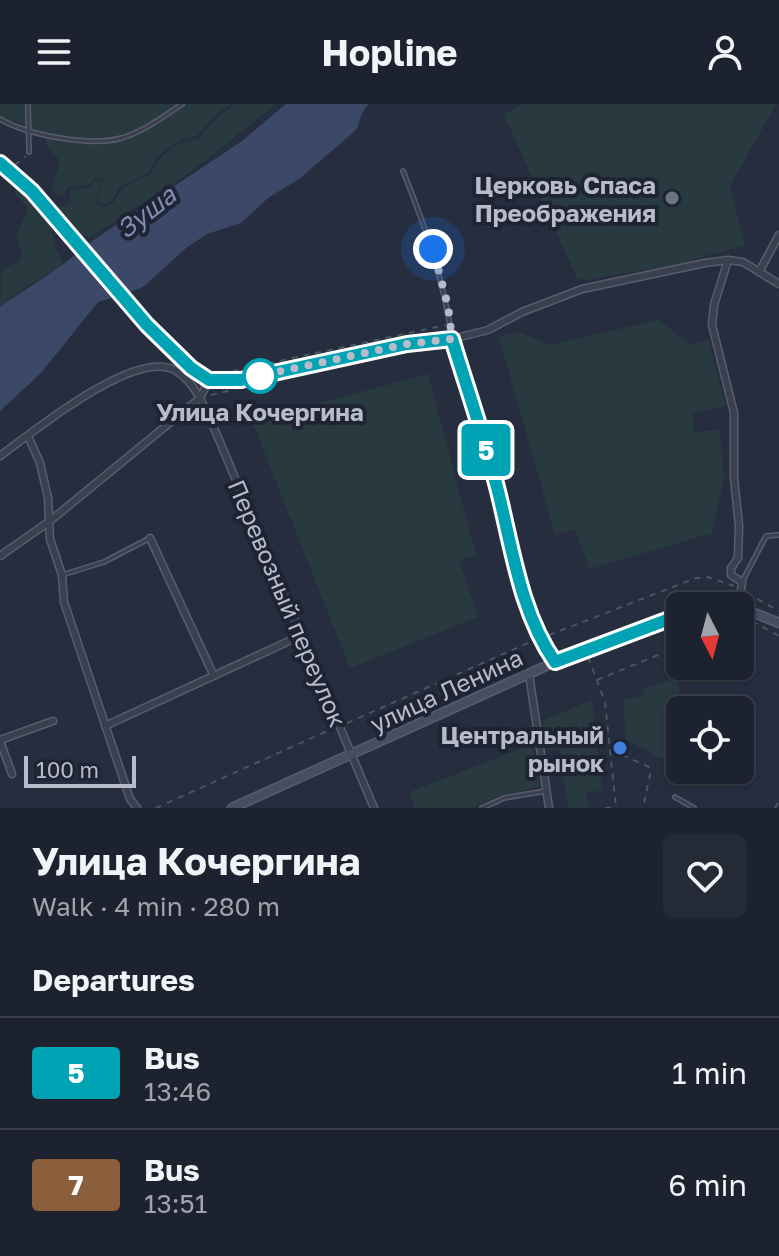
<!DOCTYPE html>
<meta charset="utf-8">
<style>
:root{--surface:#1c222f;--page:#252a37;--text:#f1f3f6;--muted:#a0a4aa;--line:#3a3f4b}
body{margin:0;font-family:"Golos Text",sans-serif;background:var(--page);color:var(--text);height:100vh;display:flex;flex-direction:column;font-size:30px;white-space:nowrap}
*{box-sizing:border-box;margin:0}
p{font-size:26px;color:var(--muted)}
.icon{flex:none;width:44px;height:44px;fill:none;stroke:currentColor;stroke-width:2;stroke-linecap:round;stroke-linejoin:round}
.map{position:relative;height:704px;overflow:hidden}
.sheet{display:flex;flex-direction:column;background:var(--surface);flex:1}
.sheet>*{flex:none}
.badge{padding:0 16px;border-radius:6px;font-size:28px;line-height:52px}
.needle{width:52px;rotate:174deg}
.tools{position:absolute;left:666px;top:488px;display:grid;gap:16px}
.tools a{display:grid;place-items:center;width:88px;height:88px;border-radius:12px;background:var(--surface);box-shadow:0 2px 6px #0004,0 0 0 2px var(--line);font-size:40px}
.scale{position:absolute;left:24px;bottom:20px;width:112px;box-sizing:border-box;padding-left:8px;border:4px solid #b7bbca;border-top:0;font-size:22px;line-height:28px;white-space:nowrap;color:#b7bbca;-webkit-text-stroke:6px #1f2434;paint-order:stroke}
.you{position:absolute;width:40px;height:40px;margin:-20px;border:6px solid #fff;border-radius:50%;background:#1a73e8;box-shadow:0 0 0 12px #1a73e833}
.map>.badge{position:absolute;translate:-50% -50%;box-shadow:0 0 0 4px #fff}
h2{padding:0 32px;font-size:30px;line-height:72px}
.round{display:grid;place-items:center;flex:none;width:84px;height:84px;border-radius:12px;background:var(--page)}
.overview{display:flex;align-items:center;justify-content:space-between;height:136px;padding:0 32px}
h1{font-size:38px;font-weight:700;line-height:60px}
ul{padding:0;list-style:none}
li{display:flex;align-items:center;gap:24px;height:112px;padding:0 32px;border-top:2px solid var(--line)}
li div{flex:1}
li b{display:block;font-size:30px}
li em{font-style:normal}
li .badge{min-width:88px;font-weight:700;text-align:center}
header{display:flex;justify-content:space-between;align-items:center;height:104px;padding:0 32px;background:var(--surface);font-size:36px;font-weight:700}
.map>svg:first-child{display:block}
.green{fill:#283a40}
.water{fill:#3c4867}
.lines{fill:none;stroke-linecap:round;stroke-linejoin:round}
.service-casing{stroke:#585d6d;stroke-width:6}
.minor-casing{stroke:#585d6d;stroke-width:9}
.secondary-casing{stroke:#585d6d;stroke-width:11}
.path{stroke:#46575d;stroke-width:2;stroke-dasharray:6 6;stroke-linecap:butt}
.service{stroke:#3a404f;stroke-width:3}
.minor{stroke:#3a404f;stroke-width:6}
.secondary{stroke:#484e62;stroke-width:8}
.line-casing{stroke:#fff;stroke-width:18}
.line{stroke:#00a3b4;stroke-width:12}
.walk{stroke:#b7bbca;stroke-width:8;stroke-dasharray:0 14.4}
.worship-dot{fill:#6b7280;stroke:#1f2434;stroke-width:3}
.stop-dot{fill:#fff;stroke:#00a3b4;stroke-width:4}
.shop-dot{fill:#3f7fe0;stroke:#1f2434;stroke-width:3}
.labels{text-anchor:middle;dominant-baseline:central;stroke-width:8;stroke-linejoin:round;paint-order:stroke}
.poi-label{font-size:24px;font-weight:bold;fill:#b7bbca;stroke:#1f2434;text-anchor:end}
.stop-label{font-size:24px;font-weight:bold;fill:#b7bbca;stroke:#1f2434}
.street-label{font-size:24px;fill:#b7bbca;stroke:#1f2434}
.water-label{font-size:26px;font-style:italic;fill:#7f8db0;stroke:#1f2434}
</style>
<header><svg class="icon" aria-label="menu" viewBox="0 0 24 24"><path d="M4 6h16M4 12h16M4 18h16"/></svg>Hopline<svg class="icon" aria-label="person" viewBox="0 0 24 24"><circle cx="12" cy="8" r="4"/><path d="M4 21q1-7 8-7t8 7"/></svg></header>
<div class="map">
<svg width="779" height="704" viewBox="0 0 779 704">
<rect width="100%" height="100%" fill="#262d3f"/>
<!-- green -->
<g class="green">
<path d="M0 0H230L214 12 197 32 182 35 156 53 149 69 119 83 112 97 102 101 97 96 103 75 94 74 90 81 67 84 66 90 59 92 52 87C53 73 58 69 60 57L46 41 44 28 1 13Z"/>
<path d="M235 0H276L191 68 88 135 62 114 57 104 66 102 70 97V86L91 84 95 76 102 77 96 95 97 101 102 103 113 99C123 82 132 77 150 71 160 50 175 38 198 35L216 15Z"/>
<polygon points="521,0 776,0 730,82 745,141 674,161 586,176 577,174 504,11"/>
<polygon points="18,82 32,92 50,116 55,143 64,161 20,187 0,203 2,165 18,158 23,151 16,134 28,104 14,89"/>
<polygon points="658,216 691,240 709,236 726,302 692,309 694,328 720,326 724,374 712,429 590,465 575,425 555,430 499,233 518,228 550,241"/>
<polygon points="428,270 476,451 459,456 478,513 350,564 252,317"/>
<polygon points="679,573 680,654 660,654 626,635 623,596 644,591 643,585"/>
<polygon points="736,592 736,606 702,606 702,593"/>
<polygon points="592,596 602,687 587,688 589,704 568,704 560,645 548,646 542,617"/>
<polygon points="532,640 540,683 501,691 473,704 414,704 410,688"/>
</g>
<!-- water -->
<g class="water">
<polygon points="286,0 369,0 362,9 357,25 299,75 268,94 241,119 207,130 186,144 143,183 127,189 86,141 242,37"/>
<path d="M77 149 116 193 98 198 41 269 0 307V203C25 184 54 170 77 149Z"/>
</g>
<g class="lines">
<!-- service casing -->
<g class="service-casing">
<g id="service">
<polyline points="28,0 29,48"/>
<path d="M0 15C28 31 90 43 122 34 144 27 163 13 182 0"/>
<path d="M403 67C425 122 444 176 452 235"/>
<polyline points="62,471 104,458 150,434"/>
<polyline points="742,478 766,432 779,431"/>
<polyline points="675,693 694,704"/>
<polyline points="482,704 504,694 546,687"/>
</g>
</g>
<!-- minor casing -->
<g class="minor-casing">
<g id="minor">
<polyline points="728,156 714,201 712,221 734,309 734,374 739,422 738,454 731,464 731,471 742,478 739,502"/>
<polyline points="759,168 779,131"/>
<polyline points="452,235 488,226 522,208 582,185 705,159 728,156 743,158 779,180"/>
<polyline points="28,332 40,359 48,394 50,435 62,471 64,498 130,695 137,704"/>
<path d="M0 352C32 329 139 240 178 268 198 282 207 309 217 331L374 704"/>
<polyline points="150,434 213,570"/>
<polyline points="0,452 50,417 200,294 209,276"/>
<polyline points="529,570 549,704"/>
<polyline points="105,622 302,531"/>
<polyline points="0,636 53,617"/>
<polyline points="0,637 12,670"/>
</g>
</g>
<!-- secondary casing -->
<g class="secondary-casing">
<g id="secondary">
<path d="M0 59 32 87 147 221 191 264 209 276H241L407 240 452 235C467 284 484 334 497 383 512 442 520 508 555 558"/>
<polyline points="716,502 735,502"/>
<polyline points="740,503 779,519"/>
<polyline points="232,704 555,558 680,511"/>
</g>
</g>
<!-- path -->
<g class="path">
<polyline points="15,61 26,52"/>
<polyline points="233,267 446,221"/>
<polyline points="211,291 236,285"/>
<polyline points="747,489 779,507"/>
<polyline points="752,517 779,532"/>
<polyline points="740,518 746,516"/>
<polyline points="549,531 696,474 708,473 734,482"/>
<polyline points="588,553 605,598 616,704"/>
<polyline points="597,576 680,542"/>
<polyline points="347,619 535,536"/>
<polyline points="611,646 649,663 650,671 643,704"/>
<polyline points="156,704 334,624"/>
<polyline points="605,704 615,703"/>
<polyline points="775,704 779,697"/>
</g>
<!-- service -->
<use href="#service" class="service"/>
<!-- minor -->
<use href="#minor" class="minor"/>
<!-- secondary -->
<use href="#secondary" class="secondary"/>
</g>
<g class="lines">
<!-- line casing -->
<g class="line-casing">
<path id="line" d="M0 59 32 87 147 221 191 264 209 276H241L407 240 452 235C467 284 484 333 497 383 512 442 520 508 555 558L680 511"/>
</g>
<!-- line -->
<use href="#line" class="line"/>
<!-- walk -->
<polyline class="walk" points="260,272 249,274 407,240 452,235 448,202 433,145"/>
</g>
<!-- markers -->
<circle class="worship-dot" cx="672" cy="94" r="8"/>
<circle class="stop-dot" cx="260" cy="272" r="16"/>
<circle class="shop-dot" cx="620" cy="644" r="8"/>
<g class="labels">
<!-- poi labels -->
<g class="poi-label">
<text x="656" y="80">Церковь Спаса<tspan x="656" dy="28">Преображения</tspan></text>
<text x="604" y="630">Центральный<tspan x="604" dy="28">рынок</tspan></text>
</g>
<!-- stop labels -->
<g class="stop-label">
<text x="260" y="307">Улица Кочергина</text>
</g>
<!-- street labels -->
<g class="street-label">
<text transform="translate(288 499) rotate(67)">Перевозный переулок</text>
<text transform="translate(446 586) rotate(-25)">улица Ленина</text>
</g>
<!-- water labels -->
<g class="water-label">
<text transform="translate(146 108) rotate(-38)">Зуша</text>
</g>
</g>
</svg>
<div class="tools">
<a><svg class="needle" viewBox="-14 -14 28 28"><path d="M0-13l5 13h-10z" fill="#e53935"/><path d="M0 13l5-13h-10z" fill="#a0a4aa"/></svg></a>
<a><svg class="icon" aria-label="locate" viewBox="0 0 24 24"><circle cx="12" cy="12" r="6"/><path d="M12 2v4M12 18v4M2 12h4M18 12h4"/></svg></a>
</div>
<div class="scale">100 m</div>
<div class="you" style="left:433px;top:145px"></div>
<b class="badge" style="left:486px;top:346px;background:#00a3b4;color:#fff">5</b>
</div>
<section class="sheet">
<div class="overview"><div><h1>Улица Кочергина</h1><p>Walk · 4 min · 280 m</p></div><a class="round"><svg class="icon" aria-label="heart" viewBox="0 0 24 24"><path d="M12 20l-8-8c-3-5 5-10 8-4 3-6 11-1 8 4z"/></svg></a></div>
<h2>Departures</h2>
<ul>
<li><span class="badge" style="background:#00a3b4;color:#fff">5</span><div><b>Bus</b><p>13:46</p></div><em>1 min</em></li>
<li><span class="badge" style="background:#8b5e3c;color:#fff">7</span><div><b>Bus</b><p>13:51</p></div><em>6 min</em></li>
</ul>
</section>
